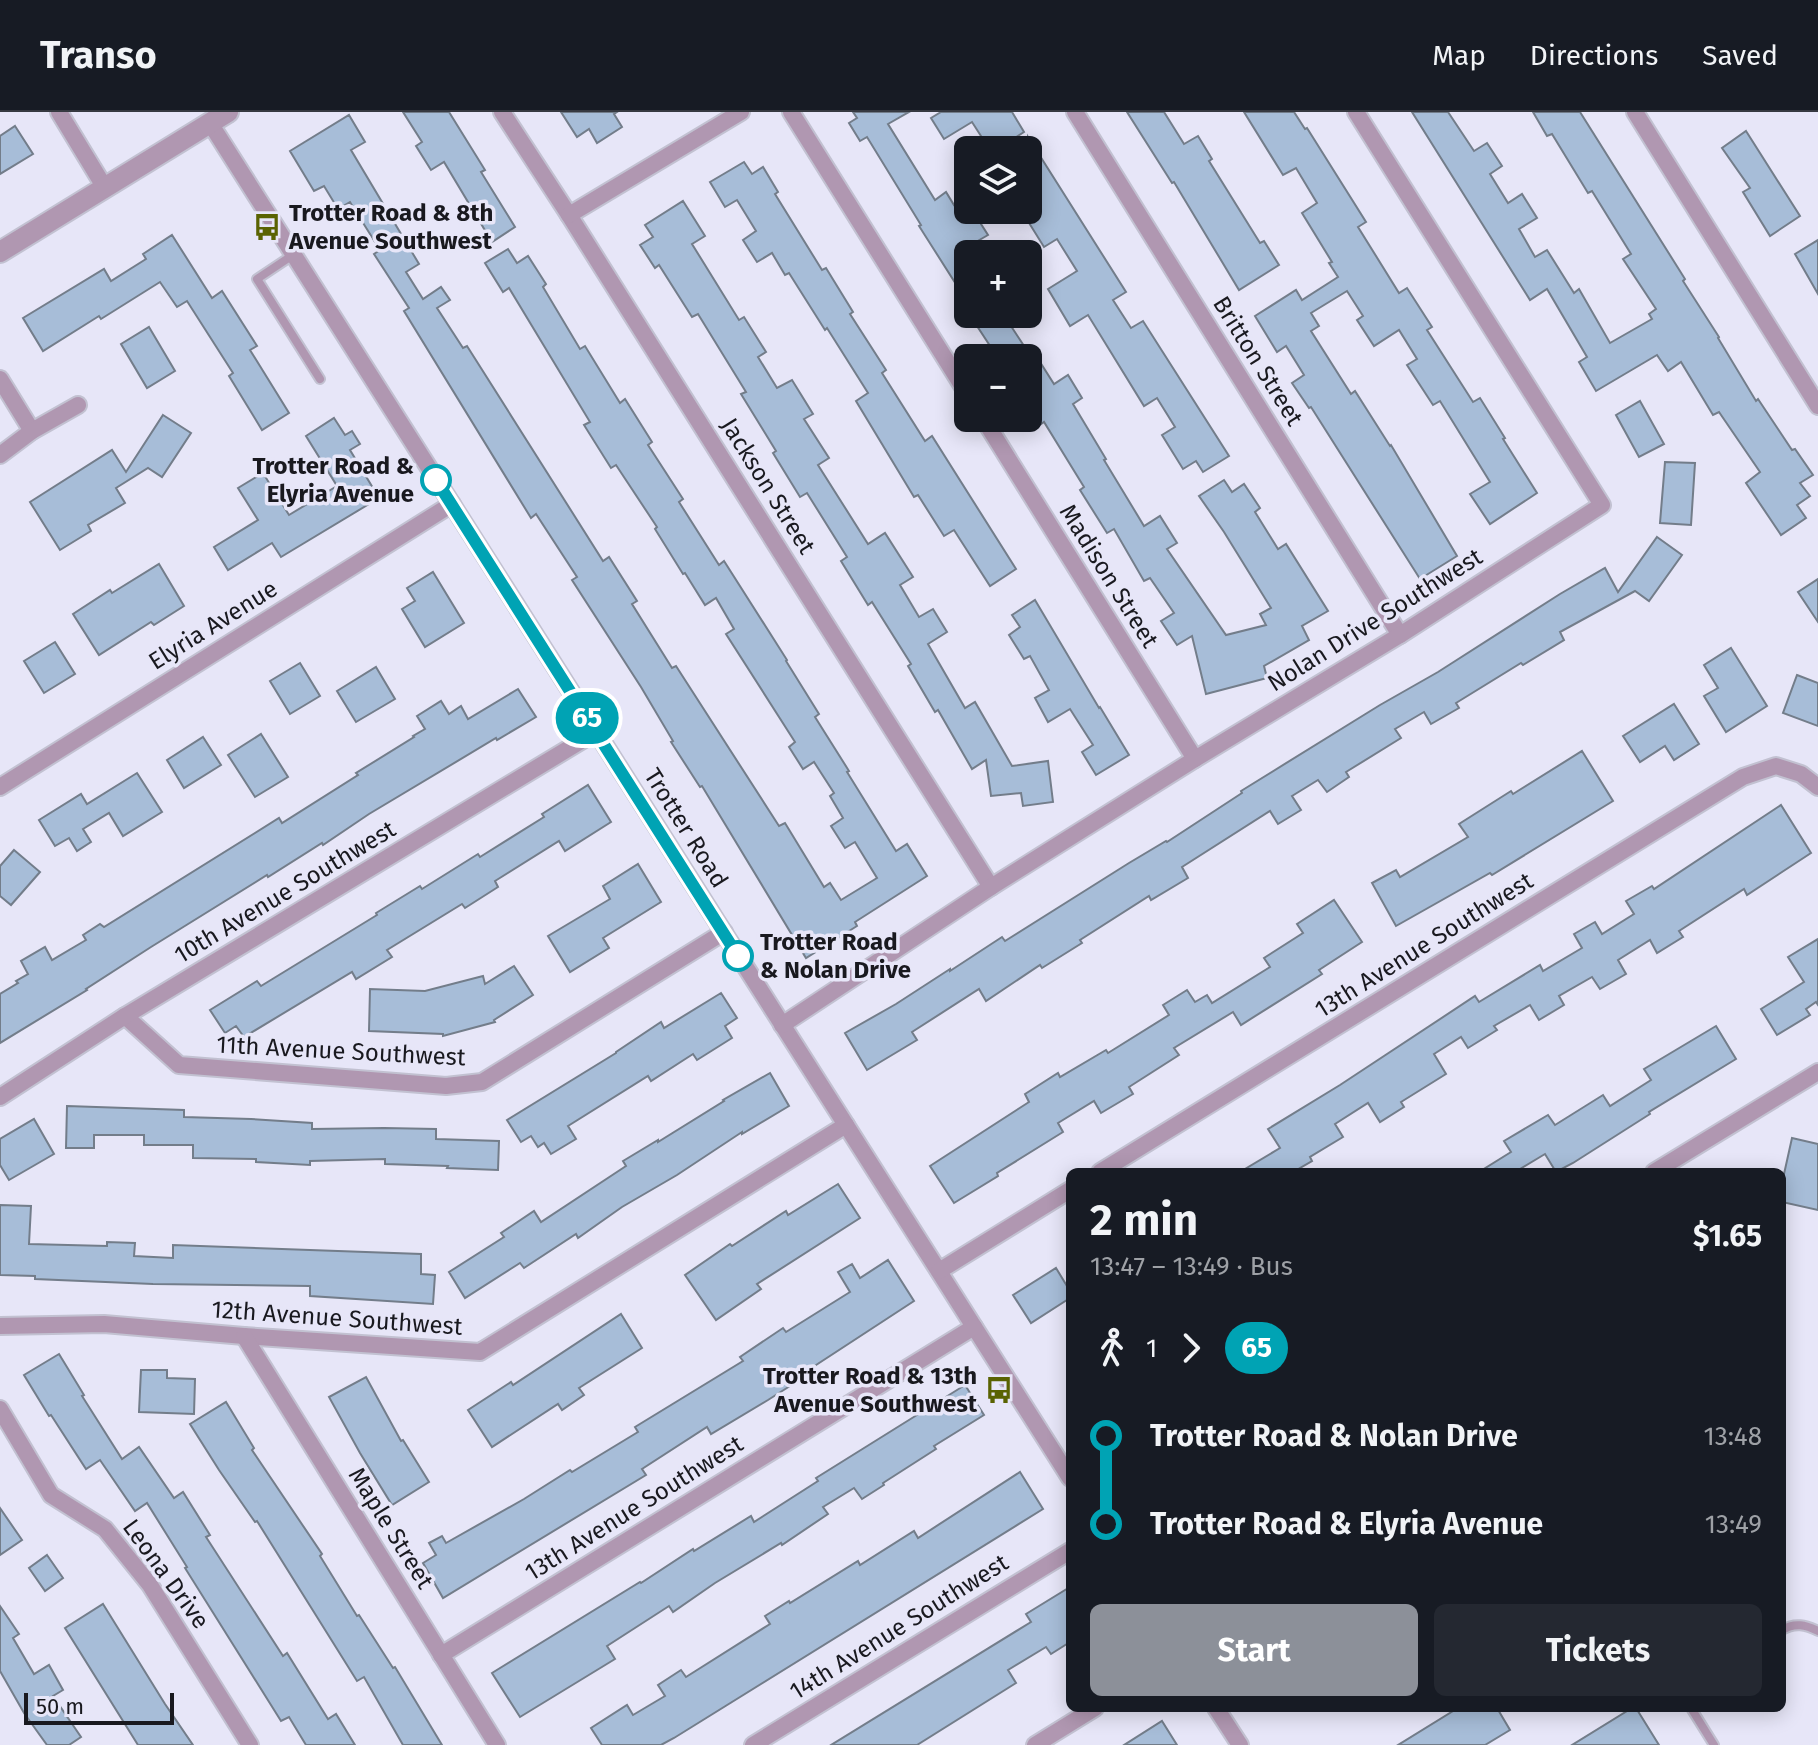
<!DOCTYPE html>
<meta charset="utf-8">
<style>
:root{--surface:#171b24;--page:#242831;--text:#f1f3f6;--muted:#9ea1a6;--line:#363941;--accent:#8c9099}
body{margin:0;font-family:"Fira Sans",sans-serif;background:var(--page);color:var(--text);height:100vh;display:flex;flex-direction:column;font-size:30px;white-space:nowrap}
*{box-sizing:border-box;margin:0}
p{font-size:26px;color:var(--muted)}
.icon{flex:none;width:44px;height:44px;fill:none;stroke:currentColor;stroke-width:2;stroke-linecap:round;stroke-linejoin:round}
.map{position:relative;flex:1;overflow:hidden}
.details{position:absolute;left:1066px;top:1056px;width:720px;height:544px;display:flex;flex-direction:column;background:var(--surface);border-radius:12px;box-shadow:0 4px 20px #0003}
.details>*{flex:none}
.badge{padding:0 16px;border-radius:26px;font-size:28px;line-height:52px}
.fabs{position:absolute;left:954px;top:24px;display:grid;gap:16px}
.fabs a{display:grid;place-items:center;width:88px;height:88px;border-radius:12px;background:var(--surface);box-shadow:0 4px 20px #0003;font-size:40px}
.scale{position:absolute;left:24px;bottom:20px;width:150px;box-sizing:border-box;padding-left:8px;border:4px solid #19191f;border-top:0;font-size:22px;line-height:28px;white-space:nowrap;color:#19191f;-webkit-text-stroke:6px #e7e6f8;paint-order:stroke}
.map>.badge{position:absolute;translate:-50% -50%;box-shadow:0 0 0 4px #fff}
.legs{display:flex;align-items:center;gap:12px;height:88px;padding:0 24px;font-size:26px}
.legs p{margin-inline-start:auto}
.summary{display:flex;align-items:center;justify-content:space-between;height:136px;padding:0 24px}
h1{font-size:44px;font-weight:700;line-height:60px}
.action{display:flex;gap:16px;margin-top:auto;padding:16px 24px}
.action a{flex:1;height:92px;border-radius:12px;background:var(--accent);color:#fff;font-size:32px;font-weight:700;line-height:92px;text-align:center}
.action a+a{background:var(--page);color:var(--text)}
ul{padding:0 24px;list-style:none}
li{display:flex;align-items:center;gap:28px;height:88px;font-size:30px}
li i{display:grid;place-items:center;width:12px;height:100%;margin:0 10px;background:currentColor}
li i::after{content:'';width:20px;height:20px;margin:-10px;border:6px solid;border-radius:50%;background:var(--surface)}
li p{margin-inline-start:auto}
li:first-child i{background:linear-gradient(#0000 50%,currentColor 0)}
li:last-child i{background:linear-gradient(currentColor 50%,#0000 0)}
header{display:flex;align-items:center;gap:48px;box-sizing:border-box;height:112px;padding:0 40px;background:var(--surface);border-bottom:2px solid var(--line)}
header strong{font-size:38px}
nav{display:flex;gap:44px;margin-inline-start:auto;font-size:28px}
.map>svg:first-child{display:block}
.building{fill:#a7bdd8;stroke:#737d8a;stroke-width:2}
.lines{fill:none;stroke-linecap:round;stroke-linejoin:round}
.service-casing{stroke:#c2c1d1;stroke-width:12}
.minor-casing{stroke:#c2c1d1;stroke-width:20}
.tertiary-casing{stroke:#c2c1d1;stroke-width:24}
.service{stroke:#b097b1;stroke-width:8}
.minor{stroke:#b097b1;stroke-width:16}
.tertiary{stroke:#b097b1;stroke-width:20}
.line-1-casing{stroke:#fff;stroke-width:18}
.line-1{stroke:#00a3b4;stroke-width:12}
.stop-1-dot{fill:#fff;stroke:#00a3b4;stroke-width:4}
.labels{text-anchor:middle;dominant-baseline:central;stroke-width:7;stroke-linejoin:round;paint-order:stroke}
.poi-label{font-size:24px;font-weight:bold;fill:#19191f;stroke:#e7e6f8;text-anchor:start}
.street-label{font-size:24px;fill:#19191f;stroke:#e7e6f8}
.stop-label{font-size:24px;font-weight:bold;fill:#19191f;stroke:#e7e6f8;text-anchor:end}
</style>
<header>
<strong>Transo</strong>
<nav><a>Map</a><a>Directions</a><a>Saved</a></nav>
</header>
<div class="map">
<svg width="1818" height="1633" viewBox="0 0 1818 1633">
<rect width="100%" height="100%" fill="#e7e6f8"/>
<!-- building -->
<g class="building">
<polygon points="403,0 449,0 485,58 481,60 515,115 492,130 444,50 431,58 416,34 422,30"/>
<polygon points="561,0 617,0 614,2 622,15 597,31 589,17 577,25"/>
<polygon points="853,0 909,0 888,12 935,88 946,80 954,93 965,86 968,91 968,98 972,98 988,123 969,134 974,142 968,142 968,191 919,114 921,113 867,25 860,29 849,11 857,6"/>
<polygon points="941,0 1012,0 1024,20 996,38 990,38 972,10 944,27 931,6"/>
<polygon points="1127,0 1164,0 1184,32 1198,24 1212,47 1209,49 1260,131 1264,129 1279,153 1239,178 1174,70 1172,71"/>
<polygon points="1244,0 1294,0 1305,17 1307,16 1366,110 1358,115 1399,181 1407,176 1432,215 1427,218 1473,290 1480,286 1505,326 1503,327 1537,381 1490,412 1470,382 1490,370 1440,289 1433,293 1407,253 1417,247 1399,218 1374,234 1357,208 1363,204 1347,179 1311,201 1319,214 1311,219 1351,282 1355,279 1390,334 1391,333 1457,444 1420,467 1311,295 1309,296 1292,271 1304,263 1286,234 1277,240 1255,204 1296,178 1302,188 1338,165 1329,151 1332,150 1302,101 1317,91 1296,56 1283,63"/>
<polygon points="1412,0 1448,0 1474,39 1487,31 1502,54 1490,62 1508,91 1522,82 1537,106 1519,117 1535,145 1547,138 1574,181 1579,177 1610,231 1652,207 1649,202 1656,197 1623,147 1631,142 1592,79 1588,81 1552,22 1547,24 1533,0 1580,0 1685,167 1683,169 1719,225 1718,226 1756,289 1758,287 1792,338 1795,337 1813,363 1800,371 1810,384 1797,393 1806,406 1781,423 1746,371 1760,360 1719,300 1713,303 1681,250 1668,259 1657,243 1596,279 1579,250 1587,245 1547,177 1530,188"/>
<polygon points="349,3 365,30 351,38 419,152 406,160 423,187 441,175 450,188 437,196 463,236 467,234 603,449 609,445 637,489 632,492 672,556 676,554 779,714 785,711 824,775 830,771 841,788 877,766 855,730 845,736 831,714 843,706 830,684 834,681 814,650 803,657 789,635 795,630 726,522 734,517 716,486 705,493 685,461 683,462 655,417 657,415 616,353 611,356 584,313 590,310 509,176 503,180 485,151 508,137 517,151 528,144 546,172 543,175 580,237 585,234 620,291 625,287 652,330 648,333 683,387 679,390 719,453 724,449 787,548 786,549 819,602 815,605 849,659 847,660 896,739 907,732 927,764 855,810 857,814 806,846 702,674 700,675 671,630 673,629 641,575 572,468 577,465 536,402 531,406 404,199 409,196 374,142 380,138 350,90 338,97 324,74 314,79 290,39"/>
<polygon points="15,14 33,42 0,62 0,24"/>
<polygon points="1746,19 1800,104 1770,124 1743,80 1750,76 1722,36"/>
<polygon points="1028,25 1126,180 1113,188 1131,216 1143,209 1229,344 1203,360 1196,349 1183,357 1162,323 1175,315 1157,286 1144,294 1088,203 1070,214 1048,177 1077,159 1057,127 1044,135 1021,98 1028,98"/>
<polygon points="744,50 752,62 763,55 778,80 775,82 822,158 826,156 853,200 850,202 886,258 882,261 925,329 932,324 1016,457 990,474 954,418 944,424 918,383 914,385 856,289 868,281 827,216 825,218 789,161 785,163 772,141 757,150 743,128 756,119 737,88 725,95 710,70"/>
<polygon points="683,89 705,124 692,132 739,208 744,205 766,240 758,245 777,276 792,268 813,302 804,307 829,346 818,353 868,432 885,421 913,465 900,473 919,505 933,497 947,520 928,532 965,596 975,590 1012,654 1048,649 1053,690 1023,694 1021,681 991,684 986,648 972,657 938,598 935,600 908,554 911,552 872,490 868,493 841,449 847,445 807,381 800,385 773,341 776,339 741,282 746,280 698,202 692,205 659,153 655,156 640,133 653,125 645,113"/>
<polygon points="172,123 212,186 222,179 257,234 250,238 289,301 262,318 229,264 233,261 187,189 177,195 160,170 101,207 99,204 43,239 23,206 104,157 111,169 146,147 143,142"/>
<polygon points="1818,128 1818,182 1795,142"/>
<polygon points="995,202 1003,202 1032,246 998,246 977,214"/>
<polygon points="149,215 175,259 147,276 121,232"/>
<polygon points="1040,250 1054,272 1068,263 1082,286 1073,292 1106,347 1104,348 1144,414 1160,404 1177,431 1167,437 1226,523 1266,513 1260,502 1271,496 1224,420 1199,384 1224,368 1232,380 1244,372 1260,396 1255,400 1278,437 1286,432 1328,499 1302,514 1309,528 1264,554 1267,566 1206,582 1192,524 1177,533 1161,509 1174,501 1150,466 1144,469 1114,417 1107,421 1080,378 1084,375 1044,310 1041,312 1028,292 1028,257"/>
<polygon points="1640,289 1664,332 1639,345 1616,303"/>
<polygon points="163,303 191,321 162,365 148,356 116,376 125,391 88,413 91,419 60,438 30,390 112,338 126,360"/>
<polygon points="334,306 345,323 352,319 360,332 350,338 379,386 281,445 272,431 228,458 214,435 258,408 238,376 263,361 289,403 337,374 306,324"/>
<polygon points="1665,350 1695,351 1691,413 1660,411"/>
<polygon points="1657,425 1682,443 1649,489 1635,479 1560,520 1564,528 1523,553 1521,551 1456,591 1459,596 1431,612 1424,600 1395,617 1401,626 1346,660 1349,665 1327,680 1318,668 1292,684 1301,698 1278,712 1270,699 1182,755 1188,766 1151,788 1149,784 1080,828 1082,831 1042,856 1040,853 986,889 979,877 912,920 917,928 867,958 845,921 896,892 950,857 950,859 1002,825 1005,829 1129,751 1166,729 1167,730 1242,681 1241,679 1380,593 1438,560 1560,482 1605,456 1618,480"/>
<polygon points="159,452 184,494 154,513 151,510 99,543 73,502 110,478 112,481"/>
<polygon points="433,460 464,511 425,535 402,497 415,489 407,476"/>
<polygon points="1818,467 1818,510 1798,480"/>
<polygon points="1035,488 1099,596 1100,595 1129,643 1096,663 1082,640 1093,633 1070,597 1048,610 1035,586 1049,578 1030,544 1024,547 1009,523 1020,515 1012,503"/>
<polygon points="55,530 75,562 44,581 24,549"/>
<polygon points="1731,536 1767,594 1726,620 1704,584 1718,576 1704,553"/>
<polygon points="300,551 320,584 290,602 270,569"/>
<polygon points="376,555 395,587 356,610 337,579"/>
<polygon points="1797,563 1818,571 1818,614 1783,601"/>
<polygon points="518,577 536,605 497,628 496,626 369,702 323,733 322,731 268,765 267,763 151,835 86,877 87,878 0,931 0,882 18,871 16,869 28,862 21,849 45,835 52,848 86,828 83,823 100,812 104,815 279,706 282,711 358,663 356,661 414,625 413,624 425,617 417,604 441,589 449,602 461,594 468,607"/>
<polygon points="1674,592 1699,632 1674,648 1665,634 1640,650 1623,624"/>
<polygon points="261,622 288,665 255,685 228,643"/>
<polygon points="203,625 221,653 184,676 167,648"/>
<polygon points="1582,639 1613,689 1492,763 1490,761 1396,814 1372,771 1396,758 1400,765 1468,725 1459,712 1511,679 1513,682"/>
<polygon points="137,661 162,700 123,724 109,701 83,717 91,730 77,739 69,726 55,734 39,708 81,682 87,692"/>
<polygon points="588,673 611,710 565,739 559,729 495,769 498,775 465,796 462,792 387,838 392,845 356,867 352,860 244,925 236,914 225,921 210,898 257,869 261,874 377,803 376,801 420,774 422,777 478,742 480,745 544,705 542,702"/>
<polygon points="1781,693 1811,741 1747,783 1744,777 1679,819 1683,825 1657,841 1650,828 1618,848 1626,862 1600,877 1592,865 1559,884 1564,893 1539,908 1530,893 1494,914 1497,918 1468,936 1461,925 1434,942 1446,962 1401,990 1404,995 1380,1010 1368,991 1335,1012 1343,1025 1310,1045 1312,1049 1293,1060 1240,1060 1280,1036 1268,1017 1340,973 1475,884 1479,890 1540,853 1543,859 1582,836 1574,822 1595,810 1602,822 1634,802 1626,789 1652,774 1654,777"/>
<polygon points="14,738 40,760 11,793 0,784 0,754"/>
<polygon points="638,752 661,790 603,826 609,836 570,860 548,824 610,787 603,774"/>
<polygon points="1334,788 1362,830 1319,858 1322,862 1241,913 1233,900 1174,936 1179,943 1129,975 1133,982 1101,1001 1094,989 1058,1011 1063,1020 997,1061 998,1064 954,1091 930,1054 1029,990 1025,982 1058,961 1060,965 1106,938 1108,941 1169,903 1163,893 1187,878 1195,890 1207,883 1212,891 1270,855 1264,846 1303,821 1297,812"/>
<polygon points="1818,827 1818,893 1816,890 1806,897 1810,903 1777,923 1761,897 1804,870 1788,845"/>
<polygon points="514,854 533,883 494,908 495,910 443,924 443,922 369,919 370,877 425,879 483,864 485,872"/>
<polygon points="721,881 737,906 725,914 732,926 697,948 693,942 651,969 648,964 568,1014 576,1027 551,1042 544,1031 538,1035 531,1024 521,1030 507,1008 616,941 616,940 661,910 664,916"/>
<polygon points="1716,914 1736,947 1649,1000 1650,1002 1573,1051 1556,1060 1545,1042 1515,1060 1479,1060 1511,1040 1504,1029 1548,1003 1555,1013 1603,983 1610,994 1651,968 1644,957"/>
<polygon points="770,961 789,994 742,1022 742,1020 677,1063 622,1095 578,1126 576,1122 524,1156 520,1151 465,1186 449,1160 504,1125 501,1121 534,1099 541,1110 626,1054 623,1049 658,1028 658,1030 724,989 723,988"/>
<polygon points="67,994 184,998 184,1005 251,1007 312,1011 312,1017 384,1016 436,1017 436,1027 499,1029 498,1058 447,1056 448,1054 385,1052 385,1047 310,1049 310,1053 256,1050 256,1047 193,1046 193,1033 144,1033 144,1023 94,1023 94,1036 66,1036"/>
<polygon points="34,1007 54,1042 9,1068 0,1053 0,1027"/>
<polygon points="1792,1026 1818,1032 1818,1098 1782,1090 1782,1071"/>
<polygon points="838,1072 860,1106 757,1172 761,1177 716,1208 685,1163 730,1132 732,1134 786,1099 788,1103"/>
<polygon points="0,1093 31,1094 29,1132 107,1134 107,1130 135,1131 134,1144 173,1146 173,1133 421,1142 421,1162 435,1163 433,1192 310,1184 310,1174 153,1172 35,1167 35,1164 0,1163"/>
<polygon points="888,1148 914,1189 810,1257 812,1260 768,1288 711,1322 707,1315 642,1357 646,1363 443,1486 423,1451 436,1443 429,1431 442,1424 446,1431 524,1387 570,1358 572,1360 638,1320 635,1315 743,1249 740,1245 783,1216 786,1220 850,1180 838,1160 852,1152 860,1166"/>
<polygon points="1056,1156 1070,1179 1070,1186 1031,1211 1013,1183"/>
<polygon points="621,1202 642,1236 579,1276 584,1283 562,1298 558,1292 492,1335 468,1298 511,1270 513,1273"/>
<polygon points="59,1242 84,1283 82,1284 122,1347 139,1335 174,1386 183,1380 210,1423 206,1425 283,1544 287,1541 328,1607 336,1602 355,1633 306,1633 289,1605 281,1609 185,1456 187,1455 147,1391 135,1399 100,1348 86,1357 51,1303 49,1304 24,1263"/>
<polygon points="141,1258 167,1258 167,1266 195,1267 194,1302 139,1300"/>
<polygon points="366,1265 401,1329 403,1328 429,1370 392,1393 360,1341 329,1285"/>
<polygon points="965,1273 984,1303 934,1334 936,1337 883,1371 884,1373 862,1387 854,1376 823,1395 828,1402 782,1433 781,1431 715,1471 673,1500 669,1494 607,1534 615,1547 520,1605 492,1561 640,1470 641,1471 693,1437 694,1439 751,1404 754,1410 818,1369 816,1366"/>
<polygon points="226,1290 254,1336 252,1338 322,1442 320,1444 357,1504 359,1503 393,1556 395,1555 442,1633 403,1633 364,1565 357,1569 257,1409 255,1410 219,1358 190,1312"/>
<polygon points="1020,1360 1043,1397 674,1626 661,1633 602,1633 591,1616 627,1593 633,1603 665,1584 658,1573 681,1558 686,1565 770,1512 765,1504 789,1489 790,1491 858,1449 860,1453 914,1419 918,1426"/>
<polygon points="0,1396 22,1428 0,1443"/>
<polygon points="47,1443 63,1466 45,1479 29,1456"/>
<polygon points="1070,1475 1070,1530 1051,1542 1046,1535 1008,1558 1016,1571 917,1633 831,1633 1031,1510 1026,1502"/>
<polygon points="103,1492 165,1592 193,1633 138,1633 65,1516"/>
<polygon points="0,1494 19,1522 13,1526 34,1562 49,1553 63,1578 53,1584 81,1625 69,1633 47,1633 24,1601 0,1559"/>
<polygon points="1458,1596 1497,1596 1510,1618 1485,1633 1398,1633"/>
<polygon points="1632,1596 1636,1596 1659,1633 1572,1633"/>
<polygon points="1162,1609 1177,1633 1124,1633"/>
</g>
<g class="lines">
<!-- service casing -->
<g class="service-casing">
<g id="service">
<polyline points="293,143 257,167 320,267"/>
<path d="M1782 1518C1795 1510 1806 1513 1818 1519"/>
<polyline points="1691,1596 1714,1633"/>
</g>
</g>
<!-- minor casing -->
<g class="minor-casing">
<g id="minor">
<polyline points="59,0 105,76"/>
<polyline points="502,0 569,103 991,775"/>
<polyline points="791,0 968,283"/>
<polyline points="1075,0 1400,523"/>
<polyline points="1635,0 1818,294"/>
<polyline points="210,11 1070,1366"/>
<polyline points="569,103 741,0"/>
<polyline points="0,267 32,319"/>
<polyline points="983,306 1195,647"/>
<polyline points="0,343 32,319 78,293"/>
<polyline points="0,675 452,392"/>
<polyline points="125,904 179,953 446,974 482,970 724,820"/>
<polyline points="782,913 991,775 1195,647 1400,523 1602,393 1356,0"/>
<polyline points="0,985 125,904 596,620"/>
<polyline points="1100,1060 1743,665 1776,654 1801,662 1818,675"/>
<polyline points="1654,1060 1818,960"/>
<polyline points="939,1159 1070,1078"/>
<polyline points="0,1214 104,1212 244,1224 480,1240 846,1013"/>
<polyline points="244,1224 497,1633"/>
<polyline points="0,1297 51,1383 105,1417 150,1473 250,1633"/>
<polyline points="441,1543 974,1215"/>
<polyline points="1216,1596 1240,1633"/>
<polyline points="753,1633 1070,1439"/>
<polyline points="1035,1633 1095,1596"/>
</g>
</g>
<!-- tertiary casing -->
<g class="tertiary-casing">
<polyline id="tertiary" points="0,140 228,0"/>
</g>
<!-- service -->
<use href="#service" class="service"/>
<!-- minor -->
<use href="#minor" class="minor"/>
<!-- tertiary -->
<use href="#tertiary" class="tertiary"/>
</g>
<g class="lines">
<!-- line-1 casing -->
<g class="line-1-casing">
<polyline id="line-1" points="436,368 738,844"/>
</g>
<!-- line-1 -->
<use href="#line-1" class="line-1"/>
</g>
<!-- icons -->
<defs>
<g id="bus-bare" transform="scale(2.16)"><path d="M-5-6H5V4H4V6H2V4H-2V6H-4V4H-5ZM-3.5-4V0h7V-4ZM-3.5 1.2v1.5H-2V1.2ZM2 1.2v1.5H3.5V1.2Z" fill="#5a6302" stroke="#e7e6f8" stroke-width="2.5" paint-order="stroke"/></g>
</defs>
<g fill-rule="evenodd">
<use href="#bus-bare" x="267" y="115"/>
<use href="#bus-bare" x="999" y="1278"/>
</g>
<!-- markers -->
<g class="stop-1-dot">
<circle cx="436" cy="368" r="14"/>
<circle cx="738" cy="844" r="14"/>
</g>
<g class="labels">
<!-- poi labels -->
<g class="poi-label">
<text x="289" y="101">Trotter Road &amp; 8th<tspan x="289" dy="28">Avenue Southwest</tspan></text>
<text x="977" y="1264" text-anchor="end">Trotter Road &amp; 13th<tspan x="977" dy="28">Avenue Southwest</tspan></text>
</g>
<!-- street labels -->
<g class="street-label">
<text transform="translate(1258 249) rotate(58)">Britton Street</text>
<text transform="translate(768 374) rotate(58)">Jackson Street</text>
<text transform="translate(1109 464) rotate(58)">Madison Street</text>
<text transform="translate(1375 508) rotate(-32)">Nolan Drive Southwest</text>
<text transform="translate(213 513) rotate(-32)">Elyria Avenue</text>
<text transform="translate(686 716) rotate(58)">Trotter Road</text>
<text transform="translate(285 780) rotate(-31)">10th Avenue Southwest</text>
<text transform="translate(1424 833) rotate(-32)">13th Avenue Southwest</text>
<text transform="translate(341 939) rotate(3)">11th Avenue Southwest</text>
<text transform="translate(337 1206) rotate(4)">12th Avenue Southwest</text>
<text transform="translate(634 1396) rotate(-32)">13th Avenue Southwest</text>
<text transform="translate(391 1416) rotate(58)">Maple Street</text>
<text transform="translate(166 1462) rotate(54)">Leona Drive</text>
<text transform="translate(899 1515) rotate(-32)">14th Avenue Southwest</text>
</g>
<!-- stop labels -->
<g class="stop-label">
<text x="414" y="354">Trotter Road &amp;<tspan x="414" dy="28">Elyria Avenue</tspan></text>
<text x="760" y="830" text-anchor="start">Trotter Road<tspan x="760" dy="28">&amp; Nolan Drive</tspan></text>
</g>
</g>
</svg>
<div class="fabs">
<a><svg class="icon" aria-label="layers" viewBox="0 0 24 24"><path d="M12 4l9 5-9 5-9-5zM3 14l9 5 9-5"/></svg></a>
<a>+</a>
<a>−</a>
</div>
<div class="scale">50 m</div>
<b class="badge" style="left:587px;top:606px;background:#00a3b4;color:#fff">65</b>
<section class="details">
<div class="summary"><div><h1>2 min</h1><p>13:47 – 13:49 · Bus</p></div><b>$1.65</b></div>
<div class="legs"><svg class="icon" aria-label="walk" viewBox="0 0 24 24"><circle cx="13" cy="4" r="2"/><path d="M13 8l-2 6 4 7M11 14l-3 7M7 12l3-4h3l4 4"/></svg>1<svg class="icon" aria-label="forward" viewBox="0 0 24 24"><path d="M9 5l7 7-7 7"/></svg><b class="badge" style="background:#00a3b4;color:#fff">65</b></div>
<ul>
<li><i style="color:#00a3b4"></i><b>Trotter Road &amp; Nolan Drive</b><p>13:48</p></li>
<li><i style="color:#00a3b4"></i><b>Trotter Road &amp; Elyria Avenue</b><p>13:49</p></li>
</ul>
<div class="action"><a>Start</a><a>Tickets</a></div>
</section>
</div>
